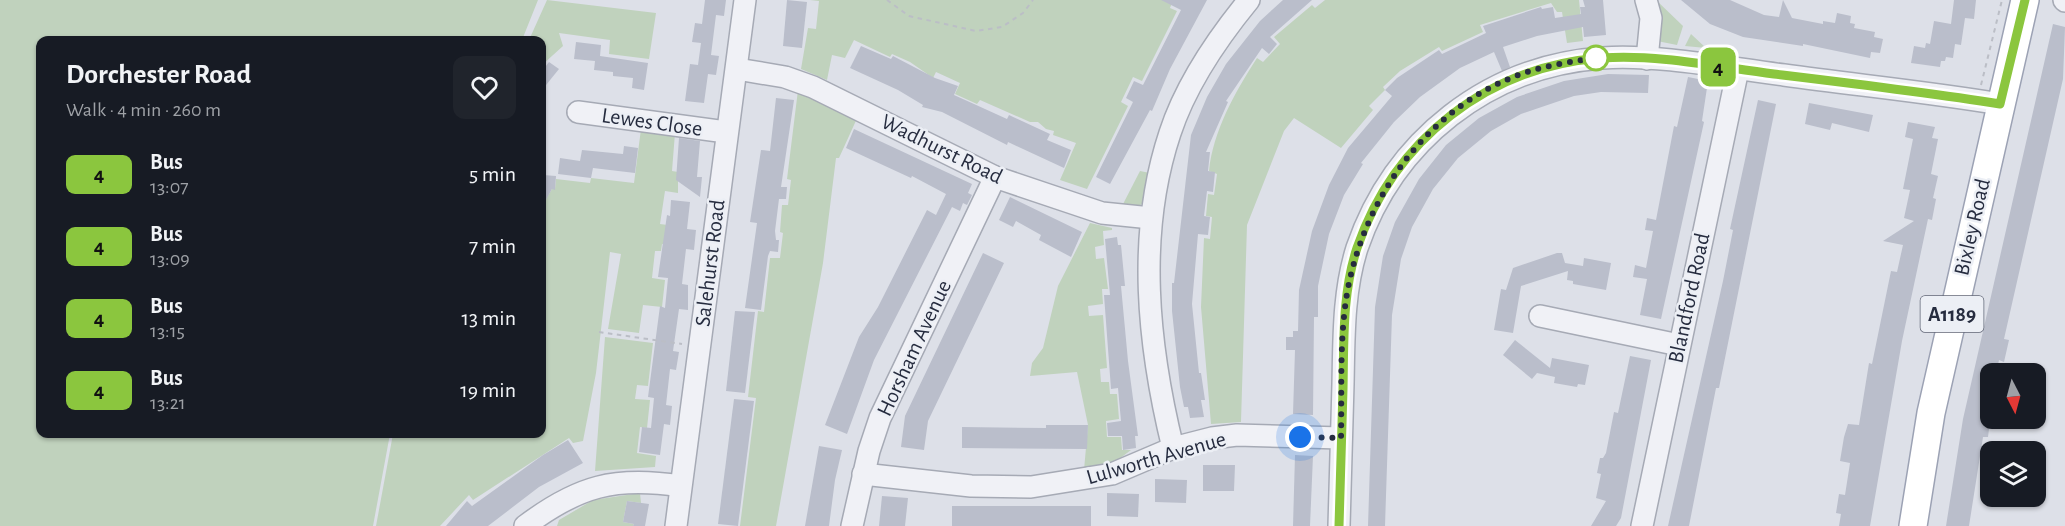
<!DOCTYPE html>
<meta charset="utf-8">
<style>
:root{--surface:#171b24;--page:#20242c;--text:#f1f3f6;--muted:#9ea1a6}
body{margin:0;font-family:"Alegreya Sans",sans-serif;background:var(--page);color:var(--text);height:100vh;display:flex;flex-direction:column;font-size:22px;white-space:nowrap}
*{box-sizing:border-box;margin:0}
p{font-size:20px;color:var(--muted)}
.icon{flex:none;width:33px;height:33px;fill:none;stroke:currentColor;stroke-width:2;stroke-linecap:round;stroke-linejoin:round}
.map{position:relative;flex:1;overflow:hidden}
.details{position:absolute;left:36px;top:36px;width:510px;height:402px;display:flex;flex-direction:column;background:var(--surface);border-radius:12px;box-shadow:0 2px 4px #0004}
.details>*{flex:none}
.badge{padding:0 12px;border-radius:9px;font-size:21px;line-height:39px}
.needle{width:39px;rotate:174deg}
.fabs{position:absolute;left:1980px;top:363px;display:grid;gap:12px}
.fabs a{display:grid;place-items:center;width:66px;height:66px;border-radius:12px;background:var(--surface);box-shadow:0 2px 4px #0004;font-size:30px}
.you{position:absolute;width:30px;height:30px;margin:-15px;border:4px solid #fff;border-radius:50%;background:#1a73e8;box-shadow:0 0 0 9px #1a73e833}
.map>.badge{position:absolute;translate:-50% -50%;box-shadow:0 0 0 3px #fff}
.round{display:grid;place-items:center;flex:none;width:63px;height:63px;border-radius:12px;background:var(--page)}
.overview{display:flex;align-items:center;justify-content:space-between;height:102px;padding:0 30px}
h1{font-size:28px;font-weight:700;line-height:45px}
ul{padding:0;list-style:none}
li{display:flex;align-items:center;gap:18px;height:72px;padding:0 30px}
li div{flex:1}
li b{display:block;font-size:22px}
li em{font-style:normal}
li .badge{min-width:66px;font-weight:700;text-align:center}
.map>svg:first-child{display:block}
.green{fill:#c0d2bd}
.building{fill:#babecb}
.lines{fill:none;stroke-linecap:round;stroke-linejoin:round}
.minor-casing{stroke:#a6aab5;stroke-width:24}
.major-casing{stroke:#9ca2b4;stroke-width:30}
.path{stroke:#bbbec6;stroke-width:2;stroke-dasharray:4.5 4.5;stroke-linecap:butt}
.minor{stroke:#f0f1f6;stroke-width:21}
.major{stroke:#fff;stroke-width:27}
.line-casing{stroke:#fff;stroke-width:14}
.line{stroke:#8bc63e;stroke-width:9}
.walk{stroke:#262c3f;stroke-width:6;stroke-dasharray:0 10.8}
.stop-dot{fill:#fff;stroke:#8bc63e;stroke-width:3}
.labels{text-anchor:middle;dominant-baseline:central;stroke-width:5;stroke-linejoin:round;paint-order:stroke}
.shield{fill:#eceff5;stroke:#616676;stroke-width:1.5}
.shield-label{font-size:21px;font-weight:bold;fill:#262c3f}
.street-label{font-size:22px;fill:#262c3f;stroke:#eceff5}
</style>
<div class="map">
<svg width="2065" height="526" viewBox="0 0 2065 526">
<rect width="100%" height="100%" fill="#dde0e8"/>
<!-- green -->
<g class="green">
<polygon points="0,0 538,0 522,40 40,40 40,434 390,434 373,526 0,526"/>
<polygon points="547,0 656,13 649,59 609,54 610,40 559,33 563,46 542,65 542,40 529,40"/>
<polygon points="810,0 1173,0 1170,8 1177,11 1142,81 1133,77 1121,102 1128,106 1087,189 1060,180 1076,143 1053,135 1054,131 1046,129 1038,122 1030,122 980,100 977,104 955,94 960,83 936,72 933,78 910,62 892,54 890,57 854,40 845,58 832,55 827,80 801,69 808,28 816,29 819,1"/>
<path d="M1325 0H1579L1583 41 1567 43 1562 12H1557L1551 3 1480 25 1483 32 1442 51 1439 47 1400 71 1383 87 1385 90 1369 106 1373 110 1341 148 1294 118 1284 131 1247 225 1241 422 1211 424 1201 307 1204 238 1210 239 1212 217 1206 216 1208 194 1214 195 1217 174 1209 171C1213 131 1235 92 1257 58L1263 62 1280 44 1274 37 1312 5 1315 8Z"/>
<polygon points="1656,0 1683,26 1677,45 1657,41"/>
<polygon points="1691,34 1706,48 1685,46"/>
<polygon points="798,90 859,114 839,158 836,158 823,263 776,526 740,526 756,398 748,397 758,311 764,312 770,258 780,258 783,233 780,232 782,205 788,205 791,180 787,179"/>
<polygon points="641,129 675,133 672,171 678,172 678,193 665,191 660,224 675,226 672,246 662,244 661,251 655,251 652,278 665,280 662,307 643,305 639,333 608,329 621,254 610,252 596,373 583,441 573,443 569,438 473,500 469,495 440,526 376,526 393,434 542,434 542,206 552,189 555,189 556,179 590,183 591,178 634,183"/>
<polygon points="1140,171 1150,173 1144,202 1138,207 1122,206"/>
<polygon points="1090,223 1112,228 1112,230 1103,231 1104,245 1095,247 1096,259 1104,258 1108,289 1102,289 1103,304 1088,306 1089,316 1103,315 1107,368 1100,369 1101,382 1109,382 1110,394 1117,394 1119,419 1106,421 1107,437 1121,437 1122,450 1131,450 1115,462 1084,470 1088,425 1077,372 1030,376 1032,363 1043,348 1058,286"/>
<polygon points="605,337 653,343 648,386 637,385 635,399 650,400 647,428 640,427 637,453 656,456 655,467 595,471"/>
<polygon points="640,493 641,503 627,501 623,522 634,524 633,526 557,526 559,520 593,500"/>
</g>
<!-- building -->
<g class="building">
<polygon points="705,0 726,0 724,16 716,15 711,55 719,56 716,75 708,74 704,103 685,101 690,64 698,65 701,43 692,42 695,23 702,24"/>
<polygon points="787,0 807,2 802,48 783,46"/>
<polygon points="1161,0 1207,0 1170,69 1152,111 1150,110 1110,184 1096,177 1133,102 1126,98 1134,81 1143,85 1181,10"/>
<polygon points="1283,0 1312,0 1270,37 1277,44 1269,54 1262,48 1226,101 1228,102 1206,152 1210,152 1208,171 1215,172 1213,192 1207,191 1204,216 1210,217 1208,235 1198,234 1192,304 1199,373 1201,373 1205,400 1201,400 1204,417 1190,418 1188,407 1184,407 1180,387 1172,311 1172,283 1174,283 1191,135 1207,97 1226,64 1260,21"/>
<polygon points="1583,0 1603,0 1606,35 1584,37 1583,27 1537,36 1503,47 1510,67 1502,71 1494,52 1460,68 1420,97 1394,122 1361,163 1363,164 1344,195 1329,234 1318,286 1318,317 1314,317 1313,415 1293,414 1295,350 1286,350 1286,337 1293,337 1293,331 1298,331 1299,290 1312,231 1329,185 1348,148 1392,96 1385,90 1397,78 1439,50 1442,54 1486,33 1483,26 1541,7 1542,9 1553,7 1555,18 1581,14 1580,7 1585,7"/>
<polygon points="1681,0 1730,0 1764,15 1779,17 1783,0 1792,18 1823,24 1823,21 1835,23 1837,13 1851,16 1850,23 1855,24 1854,28 1875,32 1874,37 1883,39 1880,53 1871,52 1870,58 1803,44 1803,46 1743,37 1710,24"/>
<polygon points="1954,0 1976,0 1974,19 1965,18 1961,45 1955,44 1953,58 1946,57 1945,61 1941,61 1940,67 1911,63 1914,46 1925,48 1926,43 1930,44 1934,21 1951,24"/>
<polygon points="2053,24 2065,27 2063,79 2004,339 2009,340 2004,362 1999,360 1996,374 1990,374 1990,400 1986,420 1990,421 1988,437 1983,437 1969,526 1946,526 1963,419"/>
<polygon points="576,42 601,45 600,56 648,63 644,90 632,88 633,78 613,76 613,72 594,70 595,61 574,59"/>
<polygon points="861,46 891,59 893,56 935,78 958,86 954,95 974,104 1007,119 1009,115 1050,134 1047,140 1071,150 1064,168 1008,142 1007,145 942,112 922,107 923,105 898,90 850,68"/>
<polygon points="549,62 559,69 542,90 542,71"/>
<polygon points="1608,74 1649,75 1648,93 1601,92 1574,96 1521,114 1491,131 1458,158 1433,189 1412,227 1401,259 1392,315 1385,526 1368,526 1375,307 1383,256 1395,222 1419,179 1446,145 1479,118 1517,97 1564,81"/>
<polygon points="1688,77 1708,81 1702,121 1704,122 1661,319 1640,315 1647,279 1633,277 1635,265 1646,268 1653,231 1645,230 1647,218 1656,220 1674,126 1677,127"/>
<polygon points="776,98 794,100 781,187 787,187 786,199 779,199 775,231 776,240 779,240 778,252 770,251 768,256 761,310 745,308 757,223 750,222 761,150 770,151"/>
<polygon points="1758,100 1776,104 1719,388 1716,388 1689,526 1668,526 1723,281 1733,230 1730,229"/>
<polygon points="1809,103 1873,115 1869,132 1832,123 1830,130 1805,124"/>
<polygon points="1908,122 1935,127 1932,138 1938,139 1931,174 1938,176 1933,198 1936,199 1932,220 1928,219 1902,341 1870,526 1839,526 1841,514 1836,513 1839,494 1845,495 1850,463 1840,461 1844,437 1848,424 1859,425 1869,363 1872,364 1891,271 1897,272 1903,245 1883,241 1914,221 1904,218 1910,190 1903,189 1913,139 1905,137"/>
<polygon points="854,129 972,184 968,193 972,195 967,205 963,203 960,211 952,207 874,360 847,434 825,425 859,337 878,307 927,210 936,215 946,194 912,176 911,178 846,148"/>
<polygon points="679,138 700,141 697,177 702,177 700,197 676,180"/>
<polygon points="624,146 638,148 635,173 593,168 591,178 558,174 560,158 580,161 582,150 623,154"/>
<polygon points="543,175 556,176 555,190 552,189 542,207"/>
<polygon points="1010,197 1082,232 1071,257 1039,240 1041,235 1016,221 1013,227 999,220"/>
<polygon points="671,200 690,202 687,229 696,230 694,250 686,249 682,284 688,285 688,310 679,309 673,351 679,352 676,370 670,369 666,405 672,406 670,425 664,424 660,455 639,452 642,427 651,428 654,398 648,397 660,306 665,308 668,278 658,277 667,215 670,216"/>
<polygon points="1117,237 1118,245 1121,245 1125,286 1121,286 1128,361 1138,436 1135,436 1136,448 1123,450 1122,436 1108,436 1107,423 1121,421 1118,388 1111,389 1104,295 1110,295 1105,239"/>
<polygon points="983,253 1004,263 928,421 924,450 901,447 905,416"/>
<polygon points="1557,253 1562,253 1565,263 1583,266 1584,258 1611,263 1606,290 1573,284 1573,281 1567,280 1568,271 1521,286 1513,333 1494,330 1501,289 1506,290 1513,268"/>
<polygon points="735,311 755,312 745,393 726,391"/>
<polygon points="1515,340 1550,368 1552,358 1589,365 1585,385 1578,384 1577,387 1554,383 1555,377 1537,373 1532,379 1503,355"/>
<polygon points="1630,356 1651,360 1621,518 1616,526 1591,526 1606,501 1596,498 1601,474 1597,473 1600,458 1603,458 1606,453 1614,412 1618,413"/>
<polygon points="734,399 754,401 738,526 718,524"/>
<polygon points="1046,425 1088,425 1087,449 962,448 962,427 1046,428"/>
<polygon points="568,440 583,463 539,487 488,526 446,526 467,501 472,506 543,455"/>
<polygon points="819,446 842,450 835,480 829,526 805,526"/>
<polygon points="1295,455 1313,456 1310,526 1293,526"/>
<polygon points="1203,465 1235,465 1234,491 1203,491"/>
<polygon points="1155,479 1187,480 1186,503 1155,502"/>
<polygon points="1107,493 1139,494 1138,517 1107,516"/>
<polygon points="882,496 908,498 905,526 879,526"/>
<polygon points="627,501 649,504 645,526 633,526 634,524 623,522"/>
<rect x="952" y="506" width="139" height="20"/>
</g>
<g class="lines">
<!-- minor casing -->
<g class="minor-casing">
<g id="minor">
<polyline points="1646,0 1651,18 1647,59"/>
<polyline points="2064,0 2065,1"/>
<polyline points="737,69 785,77 813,87 995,177 1102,213 1151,218"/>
<polyline points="578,112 726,132"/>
<polyline points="1540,316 1679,345"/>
<path d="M1173 448C1148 346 1136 235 1170 133 1186 84 1217 39 1249 0"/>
<polyline points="863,474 971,486 1031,487 1112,474 1173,448 1212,438 1237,435 1341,438"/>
<path d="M525 526C578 486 615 476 680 486"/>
<polyline points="676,526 745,0"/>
<polyline points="852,526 869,451 880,418 995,177"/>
<path d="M1339 526C1340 479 1342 431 1343 384 1344 339 1343 292 1357 248 1394 140 1488 66 1602 58 1658 54 1728 68 1784 75 1856 85 1928 92 2000 104"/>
<polyline points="1642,526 1738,69"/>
</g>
</g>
<!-- major casing -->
<g class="major-casing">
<polyline id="major" points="1913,526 1931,413 2025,0"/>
</g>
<!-- path -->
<g class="path">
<polyline points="887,0 909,16 976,31 1002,27 1023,13 1033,0"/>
<polyline points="1981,85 2002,0"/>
<polyline points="599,332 682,344"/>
</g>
<!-- minor -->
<use href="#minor" class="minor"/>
<!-- major -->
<use href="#major" class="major"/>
</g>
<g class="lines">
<!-- line casing -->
<g class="line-casing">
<path id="line" d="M1339 526C1340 480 1342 435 1343 389 1344 342 1342 293 1357 248 1394 140 1488 66 1602 58 1658 54 1718 67 1774 74 1849 83 1925 92 2000 104L2025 0"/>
</g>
<!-- line -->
<use href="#line" class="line"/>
<!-- walk -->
<path class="walk" d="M1300 437 1341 438C1342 389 1339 336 1348 288 1366 196 1427 110 1516 76 1542 66 1569 62 1596 58"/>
</g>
<!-- markers -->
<circle class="stop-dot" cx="1596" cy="58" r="12"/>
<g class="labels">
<!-- shield labels -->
<rect class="shield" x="1920.5" y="296" width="63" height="36" rx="4.5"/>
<g class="shield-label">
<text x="1952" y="314">A1189</text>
</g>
<!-- street labels -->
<g class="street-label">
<text transform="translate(652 122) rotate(8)">Lewes Close</text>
<text transform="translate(942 149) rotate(26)">Wadhurst Road</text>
<text transform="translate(1972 227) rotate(-77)">Bixley Road</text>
<text transform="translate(710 263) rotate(-83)">Salehurst Road</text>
<text transform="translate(1689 298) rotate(-78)">Blandford Road</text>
<text transform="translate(914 348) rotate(-65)">Horsham Avenue</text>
<text transform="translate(1156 458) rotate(-16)">Lulworth Avenue</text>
</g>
</g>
</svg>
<div class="fabs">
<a><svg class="needle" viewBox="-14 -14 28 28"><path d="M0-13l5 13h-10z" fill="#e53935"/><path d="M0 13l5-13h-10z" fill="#9ea1a6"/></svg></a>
<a><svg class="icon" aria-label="layers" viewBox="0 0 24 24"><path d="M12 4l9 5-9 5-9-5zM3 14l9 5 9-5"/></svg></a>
</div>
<div class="you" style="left:1300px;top:437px"></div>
<b class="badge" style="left:1718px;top:67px;background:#8bc63e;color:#111">4</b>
<section class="details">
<div class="overview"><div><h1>Dorchester Road</h1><p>Walk · 4 min · 260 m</p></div><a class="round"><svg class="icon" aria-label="heart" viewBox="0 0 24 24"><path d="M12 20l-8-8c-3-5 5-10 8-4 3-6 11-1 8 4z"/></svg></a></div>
<ul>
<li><span class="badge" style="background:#8bc63e;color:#111">4</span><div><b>Bus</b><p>13:07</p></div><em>5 min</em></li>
<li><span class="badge" style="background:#8bc63e;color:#111">4</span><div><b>Bus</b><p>13:09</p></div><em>7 min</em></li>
<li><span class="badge" style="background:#8bc63e;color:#111">4</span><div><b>Bus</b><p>13:15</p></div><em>13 min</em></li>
<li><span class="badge" style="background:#8bc63e;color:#111">4</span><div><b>Bus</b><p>13:21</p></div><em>19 min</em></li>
</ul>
</section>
</div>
